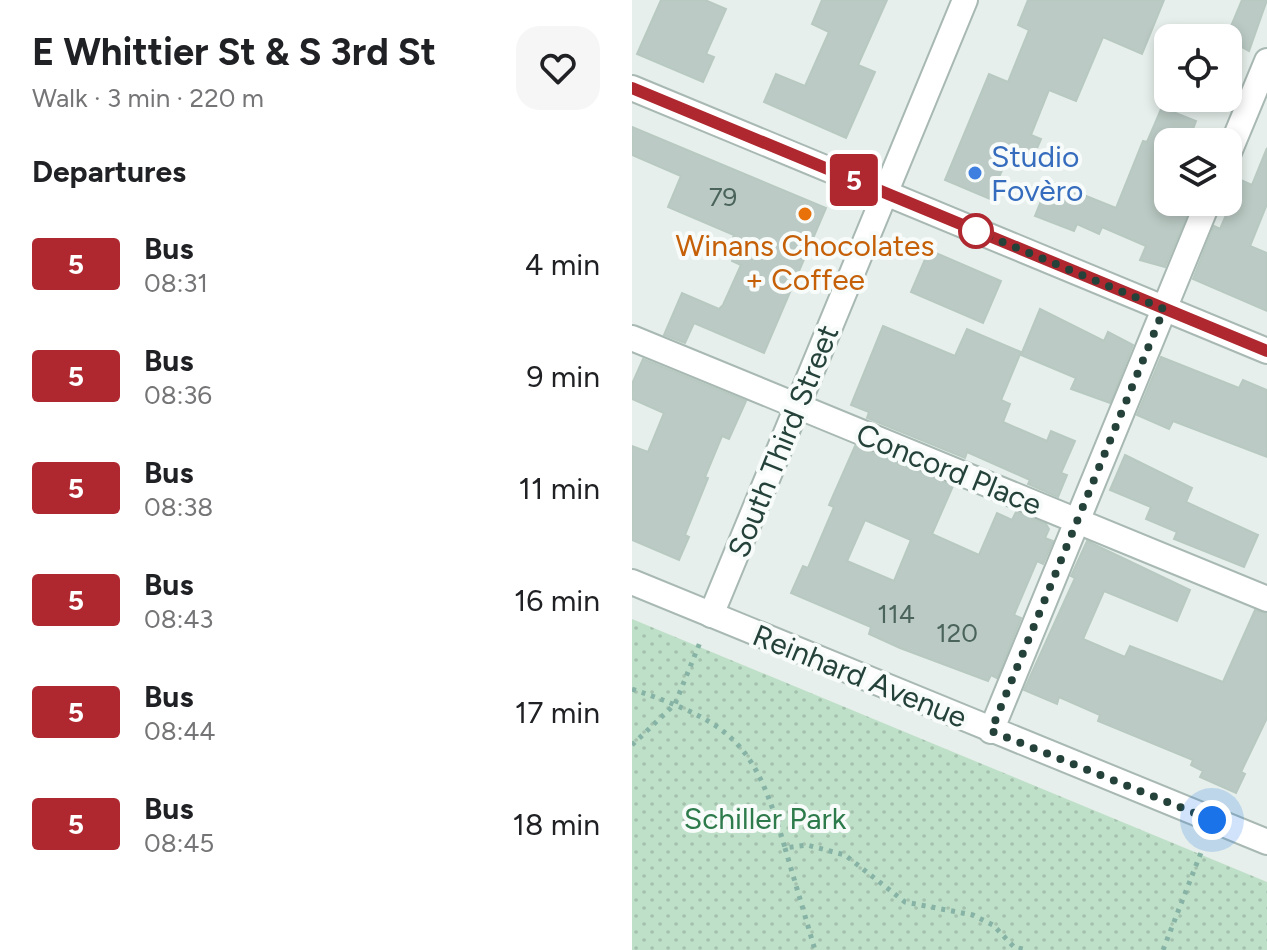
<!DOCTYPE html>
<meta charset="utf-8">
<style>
:root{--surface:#fff;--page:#f6f6f6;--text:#202124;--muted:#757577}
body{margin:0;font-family:Figtree,sans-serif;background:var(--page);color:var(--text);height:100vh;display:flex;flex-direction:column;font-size:30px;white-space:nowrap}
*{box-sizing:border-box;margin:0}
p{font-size:26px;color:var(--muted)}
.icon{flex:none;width:44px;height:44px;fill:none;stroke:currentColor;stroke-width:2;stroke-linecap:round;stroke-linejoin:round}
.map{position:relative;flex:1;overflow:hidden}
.panel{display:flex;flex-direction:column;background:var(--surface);width:632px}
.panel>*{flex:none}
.badge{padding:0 16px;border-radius:6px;font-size:28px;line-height:52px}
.controls{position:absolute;left:522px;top:24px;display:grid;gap:16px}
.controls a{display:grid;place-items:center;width:88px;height:88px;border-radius:16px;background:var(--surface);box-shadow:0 4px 12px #0003;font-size:40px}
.you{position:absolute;width:40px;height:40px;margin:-20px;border:6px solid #fff;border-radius:50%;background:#1a73e8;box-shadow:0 0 0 12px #1a73e833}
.map>.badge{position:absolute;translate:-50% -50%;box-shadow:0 0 0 4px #fff}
h2{padding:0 32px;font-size:30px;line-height:72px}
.round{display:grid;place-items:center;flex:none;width:84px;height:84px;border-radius:24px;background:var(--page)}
.summary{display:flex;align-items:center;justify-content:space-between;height:136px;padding:0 32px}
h1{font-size:38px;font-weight:700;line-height:60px}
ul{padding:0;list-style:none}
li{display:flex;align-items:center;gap:24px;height:112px;padding:0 32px}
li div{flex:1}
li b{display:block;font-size:30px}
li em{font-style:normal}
li .badge{min-width:88px;font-weight:700;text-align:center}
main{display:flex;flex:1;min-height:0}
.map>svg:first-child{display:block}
.grass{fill:url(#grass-dots)}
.building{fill:#bbcac4;stroke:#b8c9c2;stroke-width:2;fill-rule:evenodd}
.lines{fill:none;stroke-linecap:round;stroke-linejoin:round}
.minor-casing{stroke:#a8b8b2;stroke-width:28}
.path{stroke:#86b3a5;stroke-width:5;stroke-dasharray:4 6;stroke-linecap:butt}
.minor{stroke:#fff;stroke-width:24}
.line-casing{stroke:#fff;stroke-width:18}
.line{stroke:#af272f;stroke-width:12}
.walk{stroke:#24423a;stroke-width:8;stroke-dasharray:0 14.4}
.shop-dot{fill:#3f7fe0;stroke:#f7fbf9;stroke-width:3}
.food-dot{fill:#e8710a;stroke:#f7fbf9;stroke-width:3}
.stop-dot{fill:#fff;stroke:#af272f;stroke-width:4}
.labels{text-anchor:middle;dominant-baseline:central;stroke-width:8;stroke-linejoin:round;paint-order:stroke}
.number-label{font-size:26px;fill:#4a645c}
.shop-label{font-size:30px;fill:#366cbe;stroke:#f7fbf9;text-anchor:start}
.food-label{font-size:30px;fill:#c56008;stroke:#f7fbf9}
.street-label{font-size:30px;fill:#24423a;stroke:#f7fbf9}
.park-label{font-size:30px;fill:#2d7a4b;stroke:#f7fbf9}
</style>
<main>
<section class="panel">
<div class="summary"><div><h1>E Whittier St &amp; S 3rd St</h1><p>Walk · 3 min · 220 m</p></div><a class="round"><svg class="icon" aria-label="heart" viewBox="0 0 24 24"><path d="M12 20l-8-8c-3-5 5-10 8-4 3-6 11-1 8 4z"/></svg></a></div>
<h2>Departures</h2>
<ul>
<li><span class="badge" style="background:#af272f;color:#fff">5</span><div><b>Bus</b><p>08:31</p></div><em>4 min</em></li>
<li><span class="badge" style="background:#af272f;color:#fff">5</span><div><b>Bus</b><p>08:36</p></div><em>9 min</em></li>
<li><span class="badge" style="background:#af272f;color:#fff">5</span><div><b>Bus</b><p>08:38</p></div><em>11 min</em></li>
<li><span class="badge" style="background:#af272f;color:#fff">5</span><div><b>Bus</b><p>08:43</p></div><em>16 min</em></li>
<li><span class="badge" style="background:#af272f;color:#fff">5</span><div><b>Bus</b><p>08:44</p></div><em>17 min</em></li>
<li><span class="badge" style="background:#af272f;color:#fff">5</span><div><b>Bus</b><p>08:45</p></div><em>18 min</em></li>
</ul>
</section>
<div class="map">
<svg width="635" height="950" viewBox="0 0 635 950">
<defs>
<pattern id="grass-dots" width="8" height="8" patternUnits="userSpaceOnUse" patternTransform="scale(2)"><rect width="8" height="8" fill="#bfe0c8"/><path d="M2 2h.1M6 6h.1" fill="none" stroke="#a4c1ad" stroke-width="1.8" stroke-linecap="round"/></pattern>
</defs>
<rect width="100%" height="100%" fill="#e6efeb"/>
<!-- grass -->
<polygon class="grass" points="0,619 635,882 635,950 0,950"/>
<!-- building -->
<g class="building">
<polygon points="29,0 73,0 94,9 74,54 82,57 71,82 5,54"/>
<polygon points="190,0 255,0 226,65 243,72 214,138 132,102 144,74 173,86 197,32 180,24"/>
<polygon points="396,0 532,0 510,54 471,37 444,101 417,90 399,135 409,139 400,160 378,151 358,199 313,180 357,74 376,82 397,30 386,25"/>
<polygon points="610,0 635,0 617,51 594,38"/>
<polygon points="536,93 536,110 564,121 556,142 536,142 536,202 555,202 550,213 555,215 533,267 508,260 514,246 470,227 467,234 445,224 442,231 403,216 417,181 484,208 511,141 515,142"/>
<polygon points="0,127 194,208 132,353 62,323 53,343 32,335 50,293 87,309 91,305 109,265 100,261 108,243 100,240 102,235 36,207 49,176 0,155"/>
<polygon points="635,148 635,204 618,246 635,253 635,311 561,279 582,226 588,229 609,180 620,185"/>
<polygon points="297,250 369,281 351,323 279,292"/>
<polygon points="408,309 472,341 476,332 501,345 478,403 439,389 444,378 389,355"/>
<polygon points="251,326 323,356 335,329 389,352 369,400 378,404 371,422 415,441 419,431 443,441 429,473 435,475 426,497 396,484 398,480 335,452 333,458 235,418 237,412 219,405"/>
<polygon points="529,357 607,388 611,380 635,390 635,457 541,421 537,429 505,415"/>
<polygon points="11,359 114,401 97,439 90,436 73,477 76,478 53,535 57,537 47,560 0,540 0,446 16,452 32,413 0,399 0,384"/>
<path d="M223 446 321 486 300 534 347 555 365 513 380 520 384 512 414 524 417 529 413 538 421 541 411 564 405 561 382 615 389 618 365 678 359 675 356 681 268 648 237 634 239 627 159 593 171 566 176 568 202 507 197 505ZM233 520 279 540 262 581 215 561Z"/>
<polygon points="493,455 560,488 554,502 626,535 612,567 542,539 545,532 514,519 519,507 478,490"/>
<polygon points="455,541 558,590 545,621 472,591 451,639 493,657 498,646 591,682 623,610 635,614 635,718 609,772 613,774 604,793 568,777 571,771 559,765 561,760 466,721 468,715 427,697 425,704 392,690 443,578 439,576"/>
</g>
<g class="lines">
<!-- minor casing -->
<g class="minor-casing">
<g id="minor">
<polyline points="0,88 635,351"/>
<polyline points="596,155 635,61"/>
<polyline points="0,338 635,599"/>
<polyline points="0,582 635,842"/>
<polyline points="79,615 333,0"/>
<polyline points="359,731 576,202"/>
</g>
</g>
<!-- path -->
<g class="path">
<path d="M0 689C103 724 123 744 153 848L175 845 213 855 273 902 341 915 361 925 382 947 395 950"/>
<polyline points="0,745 43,704 69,640"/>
<polyline points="153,848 183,950"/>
<polyline points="531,950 570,850"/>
</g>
<!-- minor -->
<use href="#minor" class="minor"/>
</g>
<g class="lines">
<!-- line casing -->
<g class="line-casing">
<polyline id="line" points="0,88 635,351"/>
</g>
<!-- line -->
<use href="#line" class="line"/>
<!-- walk -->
<polyline class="walk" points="344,231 532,309 359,731 580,820"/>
</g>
<!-- markers -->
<circle class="shop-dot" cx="343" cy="173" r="8"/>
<circle class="food-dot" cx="173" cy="214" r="8"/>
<circle class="stop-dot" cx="344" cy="231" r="16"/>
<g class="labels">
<!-- number labels -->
<g class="number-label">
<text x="91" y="197">79</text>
<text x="264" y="614">114</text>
<text x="325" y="633">120</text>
</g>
<!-- shop labels -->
<g class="shop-label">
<text x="359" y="156">Studio<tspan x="359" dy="34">Fovèro</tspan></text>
</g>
<!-- food labels -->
<g class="food-label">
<text x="173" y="245">Winans Chocolates<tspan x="173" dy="34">+ Coffee</tspan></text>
</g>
<!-- street labels -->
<g class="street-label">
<text transform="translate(151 441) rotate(-68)">South Third Street</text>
<text transform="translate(317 469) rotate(22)">Concord Place</text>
<text transform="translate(228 676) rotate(22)">Reinhard Avenue</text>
</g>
<!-- park labels -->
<g class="park-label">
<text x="133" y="818">Schiller Park</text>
</g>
</g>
</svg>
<div class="controls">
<a><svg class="icon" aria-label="locate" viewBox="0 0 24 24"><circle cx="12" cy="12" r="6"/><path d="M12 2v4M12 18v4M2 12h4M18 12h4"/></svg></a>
<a><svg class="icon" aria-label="layers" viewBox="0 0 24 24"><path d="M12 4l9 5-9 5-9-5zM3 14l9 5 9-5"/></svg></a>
</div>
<div class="you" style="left:580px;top:820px"></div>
<b class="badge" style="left:222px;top:180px;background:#af272f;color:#fff">5</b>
</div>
</main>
